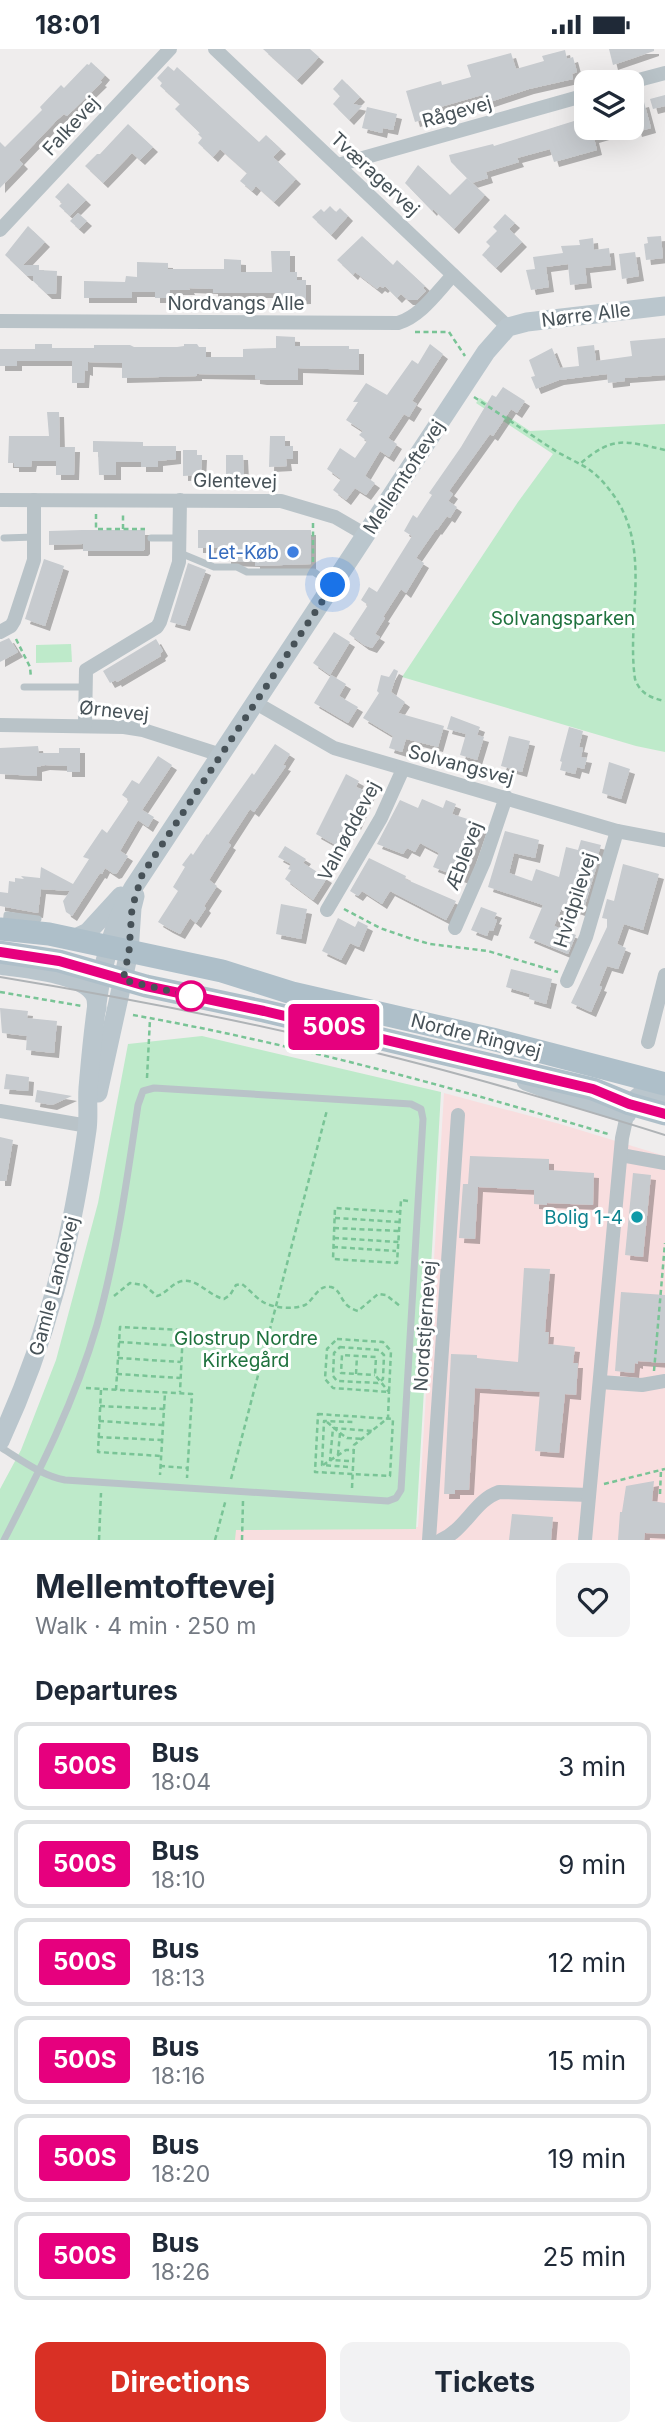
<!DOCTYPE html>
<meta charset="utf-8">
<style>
:root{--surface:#fff;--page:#f2f2f3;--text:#1f2937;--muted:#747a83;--line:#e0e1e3;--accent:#d93025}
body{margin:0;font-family:Inter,sans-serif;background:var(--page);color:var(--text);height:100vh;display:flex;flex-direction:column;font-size:26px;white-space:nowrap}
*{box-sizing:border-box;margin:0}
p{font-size:23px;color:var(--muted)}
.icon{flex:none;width:38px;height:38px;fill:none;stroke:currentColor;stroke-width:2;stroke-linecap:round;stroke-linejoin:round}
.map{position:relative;height:1491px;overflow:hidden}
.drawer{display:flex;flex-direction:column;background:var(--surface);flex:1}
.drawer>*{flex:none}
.badge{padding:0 14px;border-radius:5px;font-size:24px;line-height:46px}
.tools{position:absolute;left:574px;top:21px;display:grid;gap:14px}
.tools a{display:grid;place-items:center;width:70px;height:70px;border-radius:14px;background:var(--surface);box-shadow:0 7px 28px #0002;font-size:35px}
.you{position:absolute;width:35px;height:35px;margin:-18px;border:5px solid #fff;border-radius:50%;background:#1a73e8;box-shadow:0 0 0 10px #1a73e833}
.map>.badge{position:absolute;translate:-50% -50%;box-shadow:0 0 0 4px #fff}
h2{padding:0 35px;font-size:26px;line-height:63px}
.round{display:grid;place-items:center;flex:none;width:74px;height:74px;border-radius:14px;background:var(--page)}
.head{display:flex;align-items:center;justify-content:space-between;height:119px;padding:0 35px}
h1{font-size:33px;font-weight:700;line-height:52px}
.cta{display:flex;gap:14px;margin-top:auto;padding:14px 35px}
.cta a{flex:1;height:80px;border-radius:14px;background:var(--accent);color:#fff;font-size:28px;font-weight:700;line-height:80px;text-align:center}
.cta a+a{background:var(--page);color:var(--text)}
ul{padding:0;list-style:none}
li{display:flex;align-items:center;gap:21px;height:88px;margin:0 14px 10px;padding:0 21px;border:4px solid var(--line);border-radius:14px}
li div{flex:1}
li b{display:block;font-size:26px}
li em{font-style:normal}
li .badge{min-width:77px;font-weight:700;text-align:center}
.status{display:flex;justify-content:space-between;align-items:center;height:49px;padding:0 35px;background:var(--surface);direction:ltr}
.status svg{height:19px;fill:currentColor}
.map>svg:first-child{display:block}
.medical{fill:#f8dedf}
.green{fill:#beeaca}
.building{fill:#c7cbcf;filter:url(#shadow)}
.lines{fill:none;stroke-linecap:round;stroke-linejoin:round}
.path{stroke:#79c496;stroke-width:2.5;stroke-dasharray:5 3.5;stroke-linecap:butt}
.lane{stroke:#b9c3c8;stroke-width:7}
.street{stroke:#b9c3c8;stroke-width:14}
.secondary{stroke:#bac6cd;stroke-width:19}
.primary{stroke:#aebfc9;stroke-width:23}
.tram{stroke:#afb3b6;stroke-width:2}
.line-casing{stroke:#fff;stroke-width:16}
.line{stroke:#e6007e;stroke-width:10}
.walk{stroke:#475258;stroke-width:7;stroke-dasharray:0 12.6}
.shop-dot{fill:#3f7fe0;stroke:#fff;stroke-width:2.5}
.stop-dot{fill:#fff;stroke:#e6007e;stroke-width:3.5}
.culture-dot{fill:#0f9aa8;stroke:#fff;stroke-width:2.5}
.labels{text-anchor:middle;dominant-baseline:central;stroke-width:6;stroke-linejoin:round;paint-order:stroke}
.street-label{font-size:19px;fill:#475258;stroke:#fff}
.shop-label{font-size:19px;fill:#366cbe;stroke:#fff;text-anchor:end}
.park-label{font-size:19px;fill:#1f723e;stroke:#fff}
.culture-label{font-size:19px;fill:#0d838f;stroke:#fff;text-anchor:end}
</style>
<div class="status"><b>18:01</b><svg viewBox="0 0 49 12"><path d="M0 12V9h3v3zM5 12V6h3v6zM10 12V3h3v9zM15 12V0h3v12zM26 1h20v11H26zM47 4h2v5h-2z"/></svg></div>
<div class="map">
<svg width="665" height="1491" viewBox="0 0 665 1491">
<defs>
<filter id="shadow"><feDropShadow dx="5" dy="5" stdDeviation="0" flood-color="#0004"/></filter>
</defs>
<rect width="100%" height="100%" fill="#efeded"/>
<!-- medical -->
<polygon class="medical" points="444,1044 560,1075 665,1107 665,1491 233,1491 234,1481 418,1478"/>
<!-- green -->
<g class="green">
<polygon points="480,349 530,382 665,375 665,703 636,697 402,628 518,453 553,405 476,354"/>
<polygon points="71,595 72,613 36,614 36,596"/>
<polygon points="202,987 441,1043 416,1480 236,1481 235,1491 0,1491 0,1440 21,1401 56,1311 98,1154 128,995"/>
</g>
<!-- building -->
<g class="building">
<polygon points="263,0 310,0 319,8 297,31"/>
<polygon points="609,0 654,0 654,2 613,16"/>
<polygon points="565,1 567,10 573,8 577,23 572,25 573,30 529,40 484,55 482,46 430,61 432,68 415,73 406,42 441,32 442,36 471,28 467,16 511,4 516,20 544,12 542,7"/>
<polygon points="91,13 105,26 100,32 102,33 67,67 64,65 57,71 19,111 23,115 0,139 0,93 5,98 42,61 40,58 61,36 64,39 87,15 89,16"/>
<polygon points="168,17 174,22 177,18 259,93 266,86 281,100 273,108 296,130 274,153 256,137 252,142 240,132 247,124 220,100 213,108 198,94 202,89 198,85 200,84 175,60 180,55 160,37 162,34 157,29"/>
<polygon points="342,30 360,48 353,55 362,57 349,71 333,55 340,47 333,40"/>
<polygon points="665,46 665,57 653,60 650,50"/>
<polygon points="644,53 651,79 637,83 635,76 632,77 632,56"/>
<polygon points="367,58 397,65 393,81 383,79 382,84 362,79"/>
<polygon points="574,72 576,79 617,79 618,82 594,89 597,101 554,113 550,100 517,109 519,113 486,123 488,129 472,134 451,113 449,106 493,95 494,97"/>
<polygon points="128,75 153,98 140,111 132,104 103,134 85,117 97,105 100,105"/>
<polygon points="418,116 450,146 467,129 485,146 454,180 433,160 432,162 405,134"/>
<polygon points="68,134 86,151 70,167 59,157 62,154 55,148"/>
<polygon points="330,157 336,163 340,159 348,167 331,186 312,168 321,160 324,163"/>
<polygon points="78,164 87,172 79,180 70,172"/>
<polygon points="505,165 515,174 509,180 522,193 496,219 482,206 490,197 486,193 497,182 493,178"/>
<polygon points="28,177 45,193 23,216 39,216 39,221 57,222 56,245 47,245 33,232 33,227 27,227 5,206"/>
<polygon points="362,187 393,216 397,211 425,237 423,239 426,242 417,251 408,251 401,245 397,249 385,237 383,239 380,237 377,240 355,223 353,226 337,211"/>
<polygon points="661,187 663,209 646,211 644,195 648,194 647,188"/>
<polygon points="593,189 594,201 609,199 611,216 585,219 587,234 570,236 568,215 546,218 549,238 531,241 526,221 535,220 533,208 563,204 561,197 580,196 579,191"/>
<polygon points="271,202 290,202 290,223 297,223 297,231 306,231 306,250 278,251 278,244 213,244 213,240 189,239 190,241 170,241 170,249 155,249 155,243 132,243 132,249 84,249 84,232 125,233 126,227 137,228 137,213 168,214 168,220 224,220 224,210 241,211 241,223 272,223"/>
<polygon points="635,203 639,227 622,230 619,205"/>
<polygon points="276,287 295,288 295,297 349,297 349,300 359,300 359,321 298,319 298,331 262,331 255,330 255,326 197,325 197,327 122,329 122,314 88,313 88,322 85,321 84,334 72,334 72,312 17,312 17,317 0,317 0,300 35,300 35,295 52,295 52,299 94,299 94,296 130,296 134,298 177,298 184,297 184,295 197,295 199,298 206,298 206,308 243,308 243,300 276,299"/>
<polygon points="665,289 665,326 625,329 625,332 608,334 607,325 559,331 536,340 531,328 535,327 529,311 552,299 560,319 579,317 577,298 594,296 596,312 632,307 630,292"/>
<polygon points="430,295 443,305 412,352 417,355 409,368 404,365 388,389 397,395 389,408 380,402 365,427 375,434 366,446 355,439 346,451 333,441 341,430 327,420 340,399 355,409 367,392 359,386 363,382 346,371 358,353 353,353 366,334 387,346 412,311 418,315"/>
<polygon points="503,338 525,352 517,364 511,360 493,387 490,385 449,442 453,445 448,452 457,458 450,469 447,467 437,481 436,480 416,509 424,514 406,544 401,540 383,568 385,569 375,585 380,588 372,599 364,596 349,585 368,556 361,551 369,538 377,543 412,487 404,482 413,466 417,469 432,446 429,444 461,398 492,346 496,348"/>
<polygon points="47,363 59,363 60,398 75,398 74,426 56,426 56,412 32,412 31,418 14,418 14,414 8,414 9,387 49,387"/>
<polygon points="270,387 285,387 285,397 293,397 293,410 286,410 287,417 269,418"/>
<polygon points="93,392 143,393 143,397 176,397 176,410 158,412 158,418 141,418 141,413 116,413 116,426 99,426 98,403 93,403"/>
<polygon points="183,401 197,401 197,406 202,406 201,426 183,427"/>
<polygon points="226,406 243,406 244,426 226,426"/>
<polygon points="82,481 145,481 145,500 143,502 83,502 83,495 49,496 49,482"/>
<polygon points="198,481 311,481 311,515 255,517 255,513 226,512 226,499 198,499"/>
<polygon points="44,510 64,517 45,577 25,570"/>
<polygon points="188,514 206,521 185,577 170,573"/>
<polygon points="334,583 350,593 330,626 313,614"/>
<polygon points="9,589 18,603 0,613 0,593"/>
<polygon points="156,590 163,602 160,605 161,607 117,633 116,631 110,634 103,622"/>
<polygon points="394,620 398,622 391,643 405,653 398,664 444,677 438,698 406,690 402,703 389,699 393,687 363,669 379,644 377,642 381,626 389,628"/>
<polygon points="331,626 346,635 339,647 358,658 348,674 314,654"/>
<polygon points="451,667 480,678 477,686 484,688 477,711 460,706 466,685 447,680"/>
<polygon points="569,678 583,682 579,698 583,699 581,708 587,709 584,720 577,718 575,725 560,721 562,713 560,712"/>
<polygon points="509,687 530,692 522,723 501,717"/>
<polygon points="275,695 290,705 283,716 286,717 254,763 250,760 228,794 231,796 209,831 217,837 204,857 206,859 196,874 190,869 180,885 168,879 158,873 178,842 173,838 185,818 182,816 191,804 193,806 207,785 208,786 252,724 254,726"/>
<polygon points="38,697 39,704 59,704 59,699 80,699 80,723 67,723 67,717 45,716 37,718 37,727 0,725 0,699"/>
<polygon points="158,707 172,716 142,761 154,768 148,778 138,771 120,802 128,807 117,824 114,825 105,819 102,825 100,824 72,867 66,863 63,852 70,842 41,840 38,864 0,857 0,843 8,844 9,832 15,833 15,829 24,830 21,827 40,829 41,818 73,835 89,810 83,808 102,780 107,784 126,756 129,751 122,746 132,731 139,735"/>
<polygon points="609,713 630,720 621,750 602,744"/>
<polygon points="346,725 359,732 356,738 370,744 356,776 354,775 341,799 316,785"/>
<polygon points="422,750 443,759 446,751 456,755 452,765 483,775 464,830 433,818 439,804 420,794 415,803 407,799 403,805 377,795 400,751 418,759"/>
<polygon points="505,782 539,791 535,809 514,804 509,824 532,832 536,820 559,828 566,798 578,801 581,791 601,796 598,806 600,806 583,863 563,856 554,877 576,886 568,905 529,889 543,856 488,838"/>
<polygon points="285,797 306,810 303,814 327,829 313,851 285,830 291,821 288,820 291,815 278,808"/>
<polygon points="369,809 406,827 405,830 456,852 446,871 390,842 382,855 362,842 358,847 350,842"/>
<polygon points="623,815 659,825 643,881 624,875 617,895 626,899 618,920 607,917 599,937 602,938 591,963 571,954 607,878 607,870 602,869 607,850 614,852"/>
<polygon points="281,855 307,860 301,890 276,885"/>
<polygon points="481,858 497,864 494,870 497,871 493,882 489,881 487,887 471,881"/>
<polygon points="338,869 355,878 358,872 368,877 359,898 350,894 341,911 322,902"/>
<polygon points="511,920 552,930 546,955 529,950 530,945 506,938"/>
<polygon points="0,959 28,962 27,969 57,972 54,1004 26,1001 27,987 2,984"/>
<polygon points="6,1025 29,1028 28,1042 4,1040"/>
<polygon points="37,1041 72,1047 52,1056 35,1053"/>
<polygon points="0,1088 13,1091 6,1132 0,1132"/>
<polygon points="470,1107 549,1110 549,1121 594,1124 593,1156 547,1154 547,1156 534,1155 534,1141 478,1138 475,1190 459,1189 463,1135 468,1135"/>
<polygon points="633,1124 651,1126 643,1208 625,1206"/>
<polygon points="524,1219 550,1220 545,1283 549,1283 548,1295 575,1298 573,1314 578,1314 576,1346 565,1345 559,1404 535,1402 540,1343 475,1339 469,1441 455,1441 455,1445 444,1445 451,1305 477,1306 477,1309 518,1313"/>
<polygon points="621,1243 665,1246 665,1314 638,1312 638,1315 635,1314 634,1324 615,1322"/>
<polygon points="654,1432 652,1452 665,1454 665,1485 645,1484 644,1491 618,1491 620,1463 622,1463 626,1437"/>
<polygon points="512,1465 553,1468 551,1491 509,1491"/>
</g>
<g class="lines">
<!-- path -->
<g class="path">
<polyline points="415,283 449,283 465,307"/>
<polyline points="474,348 557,403 580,415"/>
<path d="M665 401C625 392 613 386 580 415 594 422 603 432 612 444 653 499 626 568 635 630 640 644 650 649 665 652"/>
<polyline points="96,465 96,480 145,480"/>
<polyline points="313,474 313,513"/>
<polyline points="123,480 123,466"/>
<polyline points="16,590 30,618 31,629"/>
<polyline points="344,860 380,879 409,889 430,895 488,902 558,923"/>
<polyline points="0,943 82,957"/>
<path d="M133 966C294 995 452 1038 608 1085"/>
<polyline points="147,1029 150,970"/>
<polyline points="401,1163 335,1159 333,1210 397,1214 401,1151 408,1152"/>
<polyline points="335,1169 400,1173"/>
<polyline points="334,1179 399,1182"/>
<polyline points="334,1189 399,1193"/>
<polyline points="333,1198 396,1202"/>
<path d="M114 1247 130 1234 144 1236 157 1247C167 1244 172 1234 182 1232 197 1229 209 1247 224 1250L230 1246 236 1236 242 1235C249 1240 255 1248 263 1253 273 1259 294 1261 305 1256 314 1251 318 1235 331 1238 343 1241 339 1257 358 1262L378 1245 386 1246 400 1257"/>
<polygon points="337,1290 383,1293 391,1302 389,1343 333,1339 325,1330 327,1300"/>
<polyline points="119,1293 182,1297"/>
<polygon points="340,1298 379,1301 384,1306 383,1330 378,1334 337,1332 333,1327 334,1304"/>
<polyline points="118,1309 181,1313"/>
<polyline points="654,1322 665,1194"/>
<polyline points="117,1325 180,1329"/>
<polyline points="356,1325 357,1307"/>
<polyline points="86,1339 192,1345 187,1429"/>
<polyline points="101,1341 98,1403 161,1407"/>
<polyline points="116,1341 120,1278 183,1281 180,1343"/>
<polyline points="100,1357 164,1360 160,1426"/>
<polyline points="164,1360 165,1344"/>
<polygon points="318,1365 393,1370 390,1427 315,1423"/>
<polyline points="99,1372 162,1376"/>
<polyline points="327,1373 340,1384 338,1406"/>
<polyline points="340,1384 347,1389 363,1390"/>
<polyline points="98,1388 161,1391"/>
<polyline points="349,1412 330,1411 333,1379 373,1382"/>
<polyline points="323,1416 346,1401 354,1401"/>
<polyline points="160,1417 187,1419"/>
<polyline points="348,1418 322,1416 324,1372 354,1373"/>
<polyline points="231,1430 327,1061"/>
<polyline points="604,1435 665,1420"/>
<polyline points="352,1439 354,1396 388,1369 389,1343 375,1326 376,1308 342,1306 341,1324 375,1326"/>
<polyline points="660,1445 661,1421"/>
<polyline points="99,1491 101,1444"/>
<polyline points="215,1491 226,1450"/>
<polyline points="242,1491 243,1452"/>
</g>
<!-- lane -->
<g class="lane">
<polyline points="4,489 34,488"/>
<polyline points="151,489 179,489"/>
<polyline points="180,504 214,518 237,518 247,523 314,523 333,536"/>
<polyline points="24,638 85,638"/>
<polyline points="6,876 7,866 38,870"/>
<path d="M0 1398C20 1410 42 1427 65 1431L388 1452 396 1449 401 1441 423 1070 421 1060 411 1055 154 1039 143 1042 138 1056C127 1130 117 1204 97 1276 75 1352 40 1421 4 1491"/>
</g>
<!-- street -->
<g class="street">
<polyline points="215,0 508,278"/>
<polyline points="631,33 665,24"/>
<polyline points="338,116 586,46"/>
<polyline points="0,181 170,0"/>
<path d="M0 272 398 274C421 267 437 243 453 226"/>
<polyline points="0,451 281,452 335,468 366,486"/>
<polyline points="0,583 11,577 14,572 34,511 34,451"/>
<polyline points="256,654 334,699 617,782 665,791"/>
<polyline points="0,676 124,678 143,681 221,706"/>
<polyline points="85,676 86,621 157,578 160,573 179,513 180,451"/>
<polyline points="327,861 381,769 403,720"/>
<polyline points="455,879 484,813 506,748"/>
<polyline points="567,932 586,888 617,782"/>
<polyline points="648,993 665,926"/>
<polyline points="0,1062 88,1077"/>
<polyline points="621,1106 665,1114"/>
<polyline points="600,1333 642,1336 665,1332"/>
<polyline points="429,1491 458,1066"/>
<path d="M441 1491C465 1481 475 1451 499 1443L589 1446"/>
<polyline points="585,1491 622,1089 629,1057"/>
</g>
<!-- secondary -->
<g class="secondary">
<polyline points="73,890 88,883 121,847"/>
<path d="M0 916C23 920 85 924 95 947 97 951 96 955 97 959"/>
<polyline points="526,1032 550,1041 627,1065"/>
<polyline points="98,1044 129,903 132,859 135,847"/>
<polyline points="630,1055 644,1043 665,1048"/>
<path d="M0 1392C48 1289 71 1193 87 1081 89 1067 87 1053 88 1039 94 971 99 899 133 839L486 303 508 278 527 273 665 257"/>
</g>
<!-- primary -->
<g class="primary">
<polyline points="0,880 49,885 222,922 292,944 492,990 665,1035"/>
<polyline points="0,903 59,912 146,937 264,962 593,1040 630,1055 665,1065"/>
</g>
<!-- tram -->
<path class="tram" d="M0 928C115 947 230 969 343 996 452 1021 559 1053 665 1086"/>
</g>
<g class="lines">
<!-- line casing -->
<g class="line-casing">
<polyline id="line" points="0,903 59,912 146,937 264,962 593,1040 629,1055 665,1065"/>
</g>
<!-- line -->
<use href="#line" class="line"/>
<!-- walk -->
<polyline class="walk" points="191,947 123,931 129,903 132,859 142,826 333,536"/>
</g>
<!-- markers -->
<circle class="shop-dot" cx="293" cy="503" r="7"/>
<circle class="stop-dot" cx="191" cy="947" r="14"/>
<circle class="culture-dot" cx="637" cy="1168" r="7"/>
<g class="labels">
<!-- street labels -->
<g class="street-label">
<text transform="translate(457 63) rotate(-16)">Rågevej</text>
<text transform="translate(71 77) rotate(-47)">Falkevej</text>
<text transform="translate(375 125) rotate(43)">Tværagervej</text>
<text x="236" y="254">Nordvangs Alle</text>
<text transform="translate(586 266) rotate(-7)">Nørre Alle</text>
<text transform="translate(404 428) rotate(-57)">Mellemtoftevej</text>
<text transform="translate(235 432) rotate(1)">Glentevej</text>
<text transform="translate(114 662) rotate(6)">Ørnevej</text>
<text transform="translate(461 716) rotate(15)">Solvangsvej</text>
<text transform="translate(349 782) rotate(-62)">Valnøddevej</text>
<text transform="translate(464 807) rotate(-69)">Æblevej</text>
<text transform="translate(575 851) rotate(-72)">Hvidpilevej</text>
<text transform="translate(476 987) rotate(14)">Nordre Ringvej</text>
<text transform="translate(54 1237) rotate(-75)">Gamle Landevej</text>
<text transform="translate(425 1277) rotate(-86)">Nordstjernevej</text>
</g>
<!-- shop labels -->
<g class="shop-label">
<text x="279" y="503">Let-Køb</text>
</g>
<!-- park labels -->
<g class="park-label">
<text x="563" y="569">Solvangsparken</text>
<text x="246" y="1289">Glostrup Nordre<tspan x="246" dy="22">Kirkegård</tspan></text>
</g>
<!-- culture labels -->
<g class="culture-label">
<text x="623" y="1168">Bolig 1-4</text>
</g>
</g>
</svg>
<div class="tools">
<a><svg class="icon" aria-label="layers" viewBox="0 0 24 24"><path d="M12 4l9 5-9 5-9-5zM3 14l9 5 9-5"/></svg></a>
</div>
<div class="you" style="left:333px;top:536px"></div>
<b class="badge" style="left:334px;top:978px;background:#e6007e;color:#fff">500S</b>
</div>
<section class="drawer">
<div class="head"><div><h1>Mellemtoftevej</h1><p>Walk · 4 min · 250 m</p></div><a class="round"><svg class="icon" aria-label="heart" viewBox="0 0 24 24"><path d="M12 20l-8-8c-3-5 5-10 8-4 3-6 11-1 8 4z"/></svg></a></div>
<h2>Departures</h2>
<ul>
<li><span class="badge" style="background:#e6007e;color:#fff">500S</span><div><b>Bus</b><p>18:04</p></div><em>3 min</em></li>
<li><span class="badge" style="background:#e6007e;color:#fff">500S</span><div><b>Bus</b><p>18:10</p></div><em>9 min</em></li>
<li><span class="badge" style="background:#e6007e;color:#fff">500S</span><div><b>Bus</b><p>18:13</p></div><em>12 min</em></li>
<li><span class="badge" style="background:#e6007e;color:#fff">500S</span><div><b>Bus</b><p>18:16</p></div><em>15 min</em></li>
<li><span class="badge" style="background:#e6007e;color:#fff">500S</span><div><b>Bus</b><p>18:20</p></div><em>19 min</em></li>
<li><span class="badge" style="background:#e6007e;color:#fff">500S</span><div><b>Bus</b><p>18:26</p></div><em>25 min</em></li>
</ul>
<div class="cta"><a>Directions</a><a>Tickets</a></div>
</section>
